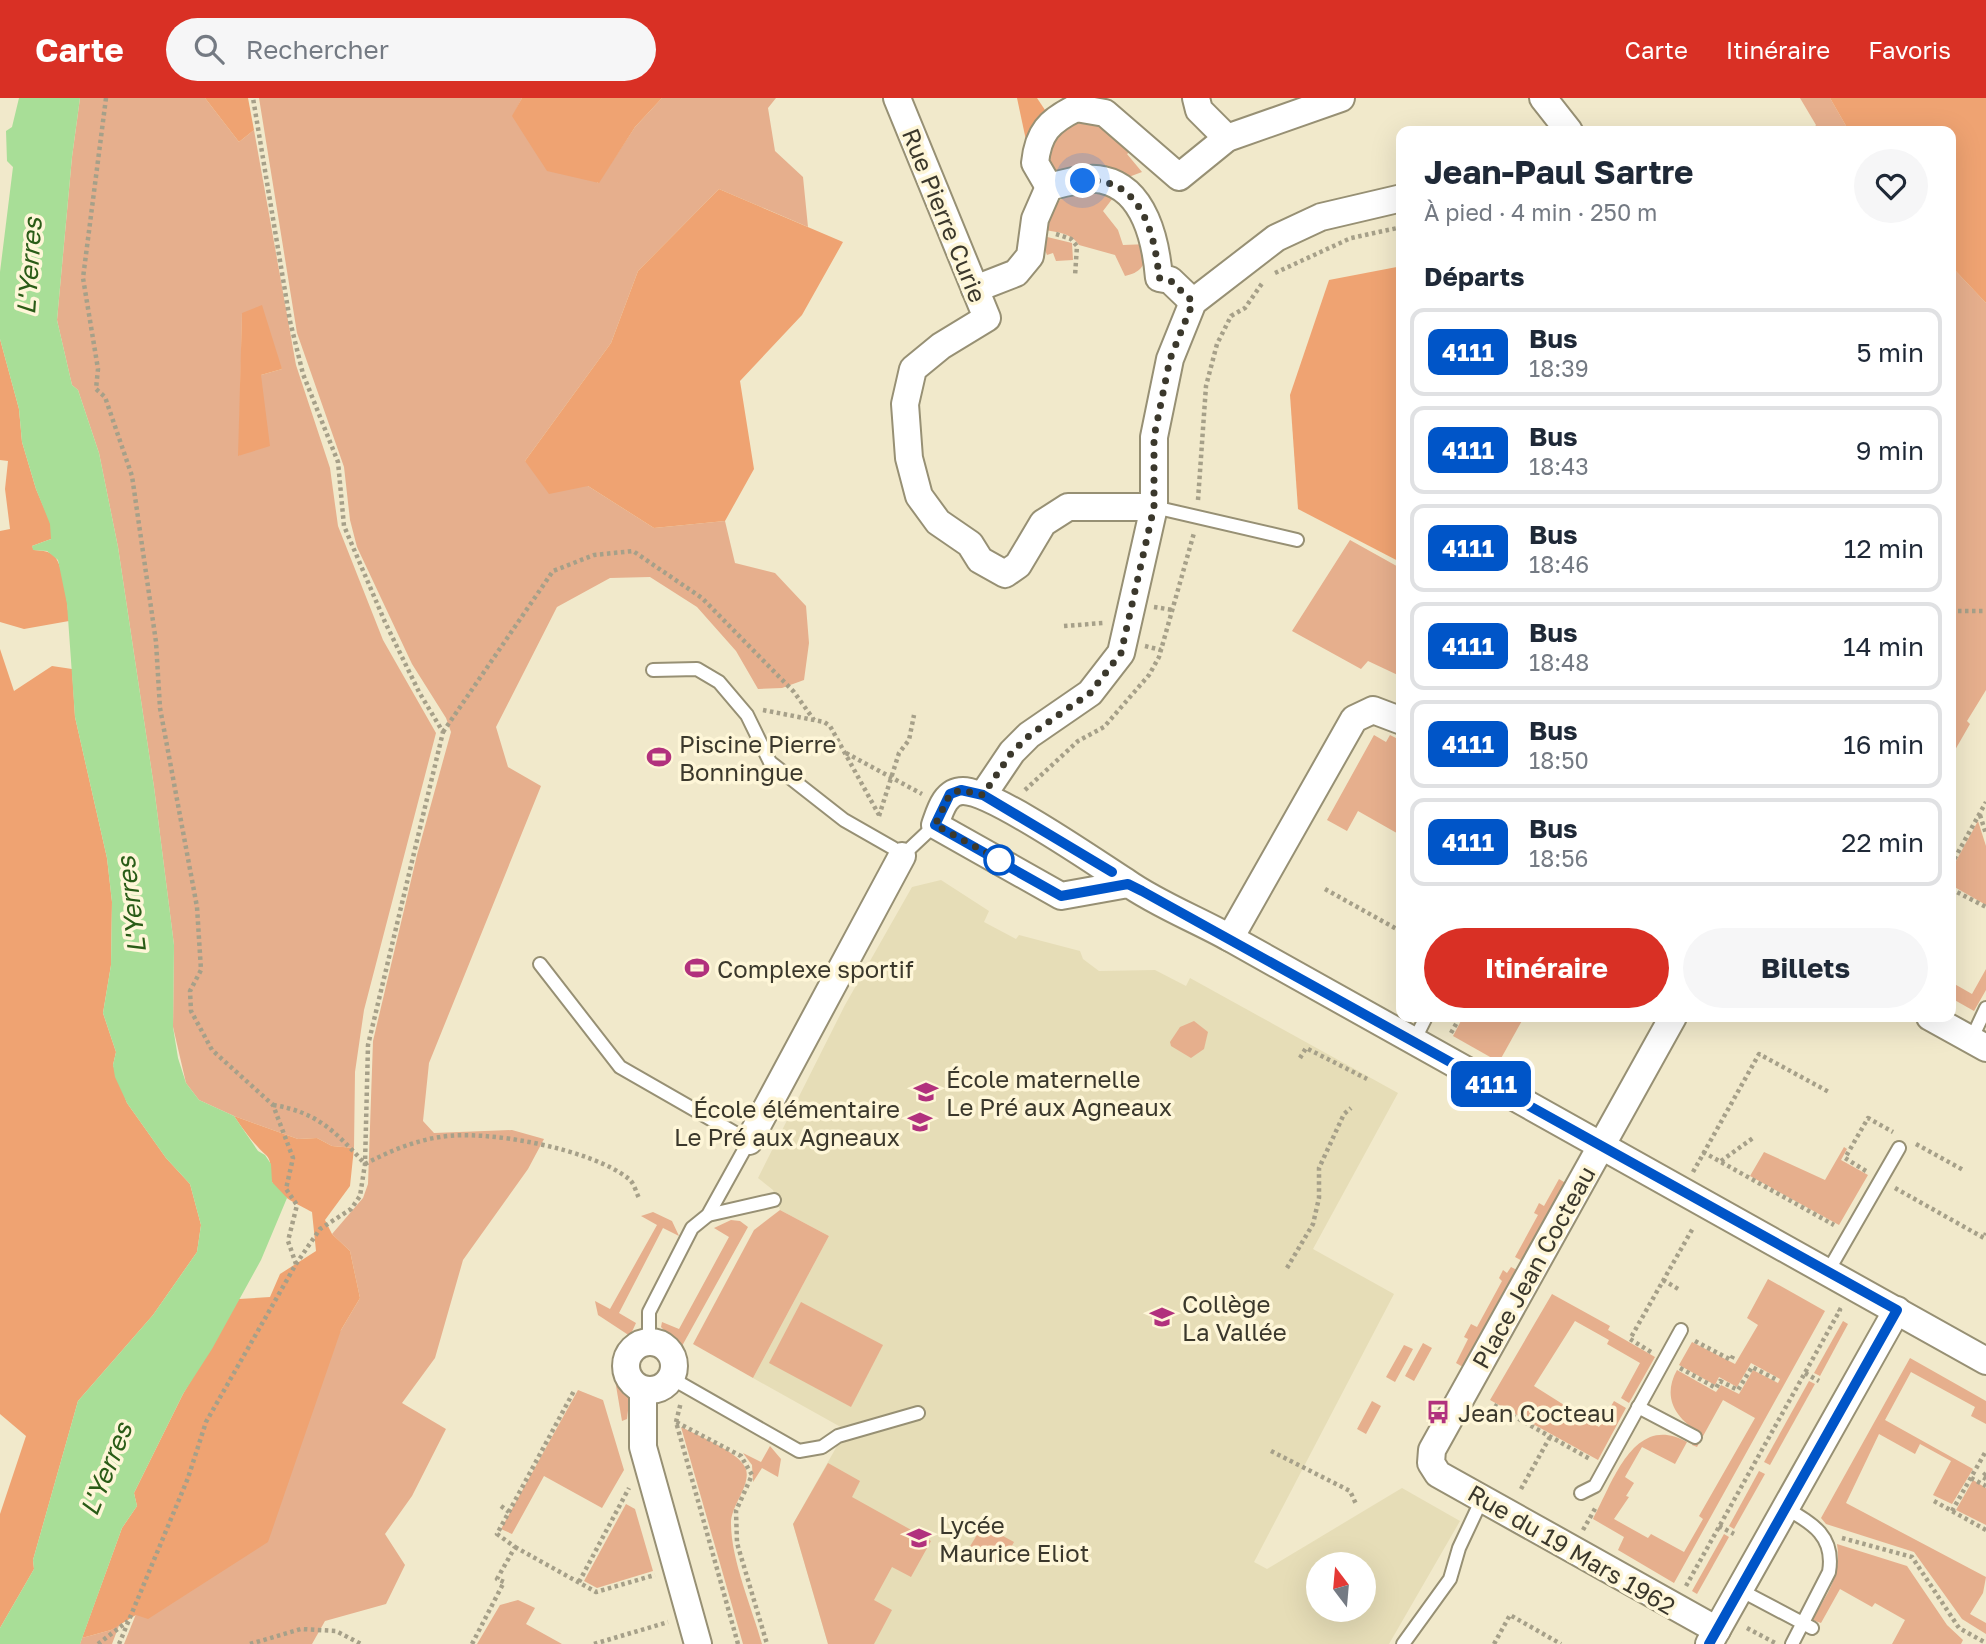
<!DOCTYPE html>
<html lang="fr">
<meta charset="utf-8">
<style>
:root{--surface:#fff;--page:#f6f6f7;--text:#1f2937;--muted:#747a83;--line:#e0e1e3;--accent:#d93025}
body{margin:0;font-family:"Golos Text",sans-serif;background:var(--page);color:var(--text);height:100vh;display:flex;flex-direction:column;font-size:26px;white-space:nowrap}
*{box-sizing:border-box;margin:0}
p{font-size:23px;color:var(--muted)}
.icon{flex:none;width:38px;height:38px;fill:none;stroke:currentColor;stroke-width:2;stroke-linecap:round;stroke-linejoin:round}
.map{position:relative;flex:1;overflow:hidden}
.sheet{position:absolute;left:1396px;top:28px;width:560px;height:896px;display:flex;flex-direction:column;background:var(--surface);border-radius:14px;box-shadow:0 7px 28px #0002}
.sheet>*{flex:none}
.badge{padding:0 14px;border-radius:10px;font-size:24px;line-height:46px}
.needle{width:46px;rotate:344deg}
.buttons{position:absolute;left:1306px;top:1454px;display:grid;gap:14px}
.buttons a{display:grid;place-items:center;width:70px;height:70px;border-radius:50%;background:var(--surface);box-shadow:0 7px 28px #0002;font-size:35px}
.you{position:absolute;width:35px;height:35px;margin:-18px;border:5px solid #fff;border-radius:50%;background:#1a73e8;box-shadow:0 0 0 10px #1a73e833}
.map>.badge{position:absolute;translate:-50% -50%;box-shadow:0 0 0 4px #fff}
h2{padding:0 28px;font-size:26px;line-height:63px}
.round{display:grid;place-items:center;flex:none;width:74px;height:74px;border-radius:37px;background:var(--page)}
.head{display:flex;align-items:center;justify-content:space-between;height:119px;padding:0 28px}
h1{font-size:33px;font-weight:700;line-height:52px}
.action{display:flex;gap:14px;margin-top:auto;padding:14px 28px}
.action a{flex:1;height:80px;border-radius:42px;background:var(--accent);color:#fff;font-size:28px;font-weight:700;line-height:80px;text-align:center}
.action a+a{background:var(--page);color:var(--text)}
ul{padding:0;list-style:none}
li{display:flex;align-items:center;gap:21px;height:88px;margin:0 14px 10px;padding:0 14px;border:4px solid var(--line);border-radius:14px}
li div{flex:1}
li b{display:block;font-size:26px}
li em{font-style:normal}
li .badge{min-width:77px;font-weight:700;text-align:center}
header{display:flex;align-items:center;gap:42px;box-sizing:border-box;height:98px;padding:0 35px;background:var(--accent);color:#fff}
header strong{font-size:33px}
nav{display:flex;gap:38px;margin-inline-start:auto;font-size:24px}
.search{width:490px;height:63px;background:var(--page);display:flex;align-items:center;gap:18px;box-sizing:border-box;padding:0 24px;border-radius:38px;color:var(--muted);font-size:26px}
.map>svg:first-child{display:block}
.built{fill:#e6ddb7;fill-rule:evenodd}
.green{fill:#e6af8d;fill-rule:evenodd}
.forest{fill:#efa372}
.water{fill:#a8de97}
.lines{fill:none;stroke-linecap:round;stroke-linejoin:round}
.lane-casing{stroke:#979074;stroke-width:16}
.street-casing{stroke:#979074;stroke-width:30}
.path{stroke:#a6a089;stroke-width:4.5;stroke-dasharray:3.5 3.5;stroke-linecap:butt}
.lane{stroke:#fff;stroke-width:12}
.street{stroke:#fff;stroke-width:26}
.line-casing{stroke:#fff;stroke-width:16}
.line{stroke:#0055c8;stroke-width:10}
.walk{stroke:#3b382c;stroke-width:7;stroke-dasharray:0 12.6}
.stop-dot{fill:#fff;stroke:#0055c8;stroke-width:3.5}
.labels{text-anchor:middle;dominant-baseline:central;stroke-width:7;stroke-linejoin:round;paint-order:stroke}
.street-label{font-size:24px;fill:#3b382c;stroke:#fef6d8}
.poi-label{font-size:24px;fill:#3b382c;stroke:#fef6d8;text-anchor:start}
.water-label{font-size:26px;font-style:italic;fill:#2a5c17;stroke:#fef6d8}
</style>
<header>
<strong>Carte</strong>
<div class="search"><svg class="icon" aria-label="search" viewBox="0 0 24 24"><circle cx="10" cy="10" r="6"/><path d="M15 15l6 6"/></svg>Rechercher</div>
<nav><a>Carte</a><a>Itinéraire</a><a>Favoris</a></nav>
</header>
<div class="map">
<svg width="1986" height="1546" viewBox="0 0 1986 1546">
<rect width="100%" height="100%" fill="#f1e9cb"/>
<!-- built -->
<path class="built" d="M941 782 989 813 984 824 1016 841 1019 837 1080 853 1083 861 1099 873 1155 872 1186 888 1190 880 1398 995 1313 1151 1394 1196 1254 1464 1267 1471 1402 1390 1460 1423 1389 1546H828L793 1426 846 1332 753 1280 829 1138 780 1112 773 1092 758 1080 845 907 912 789ZM1318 1466H1363V1512H1318Z"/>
<!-- green -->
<g class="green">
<path d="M80 0H205L239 44 254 32 296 267 330 370 338 428 383 542 436 635 364 912 355 974 354 1050 332 1048 317 1040 298 1041 234 1018 199 1002 186 985 173 929 174 847 154 689 118 449 99 355 78 292 72 287 57 222 72 59ZM242 215 282 271 261 277 239 358Z"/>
<polygon points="259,0 522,0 513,18 598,85 635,29 662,0 776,0 768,10 775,53 803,79 808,129 719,91 638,173 611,245 525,363 588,388 654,430 725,423 735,465 775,475 806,508 809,545 804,582 782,590 758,591 736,553 697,509 650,479 610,480 557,509 496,629 508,669 541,688 429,965 423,1023 434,1035 512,1032 544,1041 528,1071 463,1162 435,1260 402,1305 446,1331 412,1398 385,1436 405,1467 386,1506 325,1523 312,1546 124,1546 136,1516 341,1232 360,1200 350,1153 332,1136 363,1100 368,1086 373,943 417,757 451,634 446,620 412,566 357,449 350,422 344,369 297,235"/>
<polygon points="1800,0 1830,0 1849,33 1812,33 1816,27"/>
<polygon points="1079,15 1136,49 1127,56 1142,74 1126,80 1051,75 1043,49"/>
<path d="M1080 90 1116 96 1103 113 1118 132 1123 147 1149 146C1146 164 1144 174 1125 178L1115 157 1079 147C1071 134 1054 134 1040 131L1052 107Z"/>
<polygon points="1039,137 1072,145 1073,162 1056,163 1053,155 1047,157"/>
<polygon points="1951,168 1986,205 1986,592 1967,623 1970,626 1951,659"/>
<polygon points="1350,442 1402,471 1402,579 1368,563 1361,571 1292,533"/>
<polygon points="1374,637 1386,644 1390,637 1402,643 1402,738 1358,713 1347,733 1327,722"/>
<polygon points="1978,723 1986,748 1986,807 1951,787 1951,772"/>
<polygon points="1986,871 1986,892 1974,913 1951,900 1951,884 1972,896"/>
<polygon points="1463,919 1524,919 1499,964 1453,938"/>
<polygon points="1194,923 1208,934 1204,951 1191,960 1171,948 1170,944 1180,929"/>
<polygon points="1844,1049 1847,1051 1841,1062 1868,1077 1839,1127 1750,1078 1764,1054 1825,1082"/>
<polygon points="1559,1081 1569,1087 1526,1165 1515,1159 1538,1117 1534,1115 1539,1105 1544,1108"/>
<polygon points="780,1112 829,1138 753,1280 693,1246 754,1132"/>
<polygon points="653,1114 672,1123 679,1138 663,1130 619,1215 636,1225 630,1238 598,1217 595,1203 610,1211 657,1127 641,1118"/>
<polygon points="731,1122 740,1123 748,1129 682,1248 683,1264 676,1246 661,1229 662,1224 679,1231 729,1139 714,1130"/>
<polygon points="1511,1169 1521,1174 1468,1272 1456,1265 1468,1241 1464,1239 1471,1226 1477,1229 1502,1183 1499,1180 1503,1172 1507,1175"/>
<path d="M1768 1181 1825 1213 1674 1485 1618 1452 1624 1439 1593 1421C1613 1384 1634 1314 1687 1344L1675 1366 1642 1349 1625 1379 1634 1385 1626 1398 1629 1399 1614 1421 1648 1440 1651 1436 1684 1454 1703 1421 1699 1418 1755 1320 1723 1302 1697 1349 1692 1347 1699 1334C1675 1320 1662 1299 1677 1272L1716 1294 1721 1287 1739 1296 1753 1272 1778 1285 1780 1281 1751 1265 1737 1289 1719 1279 1715 1287 1679 1267 1692 1244 1735 1266 1758 1227 1747 1220Z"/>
<polygon points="1552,1196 1610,1228 1608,1232 1655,1259 1629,1305 1621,1300 1640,1265 1607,1246 1609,1242 1575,1223 1534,1288 1599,1329 1614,1303 1626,1310 1598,1362 1490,1302"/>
<polygon points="801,1204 883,1247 851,1309 769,1265"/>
<polygon points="1843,1223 1848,1226 1820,1278 1814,1275"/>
<polygon points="1423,1245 1432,1250 1414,1283 1405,1278"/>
<polygon points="1404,1247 1413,1251 1395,1284 1386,1279"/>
<polygon points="1910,1260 1986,1303 1986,1326 1971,1318 1975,1309 1911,1274 1885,1322 1973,1371 1952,1406 1933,1397 1951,1363 1920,1346 1915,1356 1879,1336 1846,1405 1986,1479 1983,1495 1970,1516 1986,1525 1986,1536 1962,1521 1914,1454 1826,1426 1821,1420"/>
<polygon points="614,1276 618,1276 630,1295 627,1321 622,1323"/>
<polygon points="1809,1283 1815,1286 1770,1367 1764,1364"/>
<polygon points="578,1292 603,1302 624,1372 602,1410 544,1378 512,1436 501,1431"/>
<polygon points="1372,1303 1381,1308 1366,1336 1357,1331"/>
<path d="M681 1329C697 1337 737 1353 745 1369 753 1385 731 1407 731 1425 731 1462 752 1510 762 1546H743Z"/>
<polygon points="770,1348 781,1361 778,1379 762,1370 753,1384 752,1367 743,1355 761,1364"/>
<polygon points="828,1365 860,1383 852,1399 931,1443 911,1479 892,1469 874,1502 892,1512 874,1546 828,1546 793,1426"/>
<polygon points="1759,1373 1765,1376 1734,1431 1729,1428"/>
<polygon points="1973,1382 1986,1390 1986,1427 1956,1412"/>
<polygon points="626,1406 635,1411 653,1473 597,1490 584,1483"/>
<polygon points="983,1427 1014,1444 1001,1468 969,1450"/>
<polygon points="1724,1436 1729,1439 1697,1496 1692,1493"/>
<path d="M1837 1446 1907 1468 1947 1527 1963 1542 1961 1546H1892L1905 1522 1875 1505 1872 1509 1840 1491 1821 1525 1812 1522C1827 1496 1842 1477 1837 1446Z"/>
<polygon points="518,1502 535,1510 526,1526 562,1546 477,1546 500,1507"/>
<polygon points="120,1525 112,1546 80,1546 82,1540 111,1532"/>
</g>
<!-- forest -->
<g class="forest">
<polygon points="205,0 248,0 254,32 239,44"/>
<polygon points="522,0 662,0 635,29 599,85 547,73 512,18"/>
<polygon points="1017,0 1037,0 1047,15 1027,47"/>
<polygon points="1830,0 1986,0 1986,205 1951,168 1951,33 1849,33"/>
<polygon points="719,91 843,144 802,217 740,283 754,371 725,423 654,430 588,388 549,396 525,363 611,245 638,173"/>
<polygon points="1402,168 1402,465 1298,411 1290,297 1329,182"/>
<polygon points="262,207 282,271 261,277 270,348 238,358 242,215"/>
<path d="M0 241 19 311 22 344 36 391 51 426V441L32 448 34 452C42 453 48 452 54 458 64 467 68 510 69 523L24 531 0 524V433L10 431 5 391 8 363 0 362Z"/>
<polygon points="0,551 14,593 52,568 72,571 75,619 107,760 112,804 111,867 103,915 116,954 113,967 127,1005 166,1060 190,1086 201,1127 197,1154 153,1217 78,1303 33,1462 34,1471 0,1530 0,1416 26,1338 0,1316"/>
<path d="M234 1018 298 1041 317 1040 332 1048 354 1050 350 1088 325 1122 332 1136 350 1153 360 1200 341 1232 268 1444 148 1521 136 1517 111 1532 82 1540 122 1430 137 1408 134 1395 183 1296 239 1201 270 1199 280 1176 316 1153 312 1114C299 1107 278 1098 272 1084 268 1075 274 1065 266 1057 253 1045 245 1034 234 1018Z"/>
</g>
<!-- water -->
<polygon class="water" points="19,0 80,0 72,59 57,222 72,287 78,292 99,355 118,449 154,689 174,847 173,929 178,960 186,985 199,1002 234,1018 258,1053 265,1057 271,1066 272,1084 287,1100 261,1162 212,1251 183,1296 134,1395 137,1408 122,1430 80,1546 0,1546 0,1530 34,1471 33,1462 78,1303 153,1217 197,1154 201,1127 190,1086 166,1060 127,1005 115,979 113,967 116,954 103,915 111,867 112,804 107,760 75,619 67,506 58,462 47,453 33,452 32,448 51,441 50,426 36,391 22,344 19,311 0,241 0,174 13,69 7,63 6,33 12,29"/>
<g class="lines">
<!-- lane casing -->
<g class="lane-casing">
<g id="lane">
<polyline points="1154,409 1297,442"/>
<polyline points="653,572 697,571 719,584 747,617 770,664 844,722 893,750 902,758 935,727"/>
<polyline points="540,866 620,969 749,1043 708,1117 692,1130 649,1214 649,1244"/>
<polyline points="1971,942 1986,910"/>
<polyline points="1414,943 1426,919"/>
<polyline points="708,1117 774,1102"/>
<polyline points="1827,1175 1899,1050"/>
<polyline points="671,1280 799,1353 822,1349 838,1338 918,1315"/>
<polyline points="1638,1309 1695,1339"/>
<polyline points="1581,1395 1595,1388 1681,1232"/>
<path d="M1785 1410C1813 1425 1835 1439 1829 1474L1792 1546"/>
<polyline points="1740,1492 1812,1530"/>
<polyline points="1403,1546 1450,1481 1459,1450 1482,1401"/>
</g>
</g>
<!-- street casing -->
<g class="street-casing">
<g id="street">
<polyline points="897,0 987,220 941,248 913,271 905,306 909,360 919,398 938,424 970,446 980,462 1005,476 1018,467 1043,425 1068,409 1154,409"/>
<polyline points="1196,0 1199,12 1227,40"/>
<polyline points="1543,0 1569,33"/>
<polyline points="975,191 1016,175 1030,158 1035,121 1049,89"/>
<path d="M1193 204 1170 182 1159 180C1156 144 1145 91 1103 82 1088 78 1064 85 1049 89L1035 65C1038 35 1049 23 1076 10L1105 15 1179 79 1227 40 1341 0"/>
<polyline points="983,697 1012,654 1029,637 1090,595 1121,555 1154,409 1154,339 1170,261 1193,204 1276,140 1321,119 1402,100"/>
<path d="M1128 786 1061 798 935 727C940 713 945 693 963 693 993 693 1096 765 1126 784 1157 806 1196 821 1230 840L1986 1263"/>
<polyline points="1230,840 1354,621 1373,612 1402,623"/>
<polyline points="1673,919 1432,1352 1431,1365 1438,1376 1717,1532"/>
<polyline points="1930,919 1986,950"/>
<polyline points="749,1043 902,758"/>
<circle cx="650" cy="1268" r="24"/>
<polyline points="643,1292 643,1349 698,1546"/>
<polyline points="1709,1546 1897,1212"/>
</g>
</g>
<!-- path -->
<g class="path">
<polyline points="106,0 83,180 98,271 96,291 105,299 132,378 156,544 160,610 197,809 201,872 190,893 191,913 212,952 273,1007 293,1060 286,1091 297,1107 288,1143 296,1166"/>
<polyline points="1056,136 1071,141 1077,148 1075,178"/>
<polyline points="1275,175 1351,140 1402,129"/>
<polyline points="1198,402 1206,288 1217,246 1231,218 1245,210 1263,184"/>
<polyline points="1154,509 1173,512"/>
<polyline points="1951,513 1986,513"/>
<polyline points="1064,528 1103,525"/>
<polyline points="1145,548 1161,552"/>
<polyline points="763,612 824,624 830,628 879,717"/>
<polyline points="443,634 553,473 594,457 633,453 702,500 794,594 814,622"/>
<polyline points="846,655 922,696"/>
<polyline points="1025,692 1078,643 1104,629 1149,577 1159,559 1194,435"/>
<polyline points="1980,717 1986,736"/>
<polyline points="879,718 899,655 909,642 914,617"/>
<polyline points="1951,767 1986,704"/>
<polyline points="1325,791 1402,834"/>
<polyline points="1951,791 1986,809"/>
<polyline points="1451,935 1460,919"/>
<polyline points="1300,960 1306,950 1367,981"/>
<path d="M273 1007C317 1014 336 1034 365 1066 388 1054 413 1043 440 1039 486 1031 592 1051 629 1081 634 1085 636 1094 639 1100"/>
<polyline points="1916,1046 1965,1073"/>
<polyline points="1703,1054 1834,1127"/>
<polyline points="1721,1063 1753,1040"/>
<polyline points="1866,1073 1845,1060 1868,1020 1893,1034"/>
<polyline points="1693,1074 1759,956 1829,994"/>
<polyline points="1895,1090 1984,1140 1986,1135"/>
<polyline points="1287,1170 1313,1126 1319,1100 1319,1070 1344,1016 1351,1010"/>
<polyline points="1663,1182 1680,1192"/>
<polyline points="1695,1243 1731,1262 1734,1256"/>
<polyline points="1651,1254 1630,1241 1693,1130"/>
<polyline points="1680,1270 1716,1290 1720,1283 1738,1292 1752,1269 1777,1282"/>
<polyline points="1805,1275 1819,1283"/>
<polyline points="1494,1307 1590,1361"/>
<polyline points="676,1324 681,1304"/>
<polyline points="1271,1353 1350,1393 1356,1406"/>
<polyline points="1986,1375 1982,1379 1986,1381"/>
<polyline points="1971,1380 1986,1388"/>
<polyline points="1521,1391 1550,1339"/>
<polyline points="1934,1403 1986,1432"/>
<polyline points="501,1408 509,1414"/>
<polyline points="1952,1413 1986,1353"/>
<polyline points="1719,1428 1734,1436"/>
<polyline points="1583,1432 1596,1409"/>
<polyline points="1842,1440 1912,1459 1959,1530 1986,1545"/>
<polyline points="515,1449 596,1494 655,1477"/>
<polyline points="579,1484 629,1390"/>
<polyline points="1686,1488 1840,1212 1836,1210"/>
<polyline points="1747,1530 1777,1546"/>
<polyline points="98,1546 128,1523"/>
<polyline points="119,1546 188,1380 206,1324 296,1166 320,1131 351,1111 360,1098 365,1066 368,947 443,634 419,594 385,524 344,428 338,364 303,276 290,223 253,0"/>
<polyline points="250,1546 301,1531 336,1533 361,1546"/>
<polyline points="472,1546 504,1484 497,1481 515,1449 497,1436 575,1291"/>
<polyline points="594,1546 668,1524"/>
<polyline points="738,1546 676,1324 741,1358 752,1377 736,1413 737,1445 767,1546"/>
<polyline points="1494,1546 1510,1517 1561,1546"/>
</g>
<!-- lane -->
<use href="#lane" class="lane"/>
<!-- street -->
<use href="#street" class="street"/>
</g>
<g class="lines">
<!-- line casing -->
<g class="line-casing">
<polyline id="line" points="1112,774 983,697 961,692 950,696 935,727 1061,798 1128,786 1142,793 1897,1212 1709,1546"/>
</g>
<!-- line -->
<use href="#line" class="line"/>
<!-- walk -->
<path class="walk" d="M999 762 1004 764 935 727 950 696 961 692 983 697 1012 654 1030 637 1090 595 1121 555 1154 409V339L1170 261 1193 204 1170 182 1159 180C1155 133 1139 77 1083 83"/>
</g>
<!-- icons -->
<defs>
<g id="stadium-bare" transform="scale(1.89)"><path d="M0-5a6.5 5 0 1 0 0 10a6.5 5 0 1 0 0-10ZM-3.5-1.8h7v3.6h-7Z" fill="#b1317d" stroke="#fef6d8" stroke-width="2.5" paint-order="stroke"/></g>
<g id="school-bare" transform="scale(1.89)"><path d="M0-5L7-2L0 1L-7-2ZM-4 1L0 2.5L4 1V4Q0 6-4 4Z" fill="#b1317d" stroke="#fef6d8" stroke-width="2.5" paint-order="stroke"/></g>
<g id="bus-bare" transform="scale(1.89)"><path d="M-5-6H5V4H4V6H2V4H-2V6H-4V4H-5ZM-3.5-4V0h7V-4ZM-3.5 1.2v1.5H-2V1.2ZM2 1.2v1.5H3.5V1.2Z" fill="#b1317d" stroke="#fef6d8" stroke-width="2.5" paint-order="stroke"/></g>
</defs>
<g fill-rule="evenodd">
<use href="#stadium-bare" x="659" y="659"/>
<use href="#stadium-bare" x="697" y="870"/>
<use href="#school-bare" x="926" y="994"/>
<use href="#school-bare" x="920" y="1024"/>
<use href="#school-bare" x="1162" y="1219"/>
<use href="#bus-bare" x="1438" y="1314"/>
<use href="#school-bare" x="919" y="1440"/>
</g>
<!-- markers -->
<circle class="stop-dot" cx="999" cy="762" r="14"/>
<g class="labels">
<!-- street labels -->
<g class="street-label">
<text transform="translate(945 117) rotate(68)">Rue Pierre Curie</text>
<text transform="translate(1533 1169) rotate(-61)">Place Jean Cocteau</text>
<text transform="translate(1572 1451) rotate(30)">Rue du 19 Mars 1962</text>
</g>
<!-- poi labels -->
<g class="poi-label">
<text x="679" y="645">Piscine Pierre<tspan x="679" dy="28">Bonningue</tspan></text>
<text x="717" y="870">Complexe sportif</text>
<text x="946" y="980">École maternelle<tspan x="946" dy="28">Le Pré aux Agneaux</tspan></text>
<text x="900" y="1010" text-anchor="end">École élémentaire<tspan x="900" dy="28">Le Pré aux Agneaux</tspan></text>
<text x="1182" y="1205">Collège<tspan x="1182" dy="28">La Vallée</tspan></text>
<text x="1458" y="1314">Jean Cocteau</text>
<text x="939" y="1426">Lycée<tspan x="939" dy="28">Maurice Eliot</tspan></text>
</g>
<!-- water labels -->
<g class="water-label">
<text transform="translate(29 168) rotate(-86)">L'Yerres</text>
<text transform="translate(131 807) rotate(-97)">L'Yerres</text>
<text transform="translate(106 1371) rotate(-68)">L'Yerres</text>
</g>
</g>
</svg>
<div class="buttons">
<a><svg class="needle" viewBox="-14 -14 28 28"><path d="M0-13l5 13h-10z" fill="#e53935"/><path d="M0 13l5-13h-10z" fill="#747a83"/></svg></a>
</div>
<div class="you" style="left:1083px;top:83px"></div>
<b class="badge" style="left:1491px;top:986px;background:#0055c8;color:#fff">4111</b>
<section class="sheet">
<div class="head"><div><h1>Jean-Paul Sartre</h1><p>À pied · 4 min · 250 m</p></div><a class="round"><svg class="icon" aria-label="heart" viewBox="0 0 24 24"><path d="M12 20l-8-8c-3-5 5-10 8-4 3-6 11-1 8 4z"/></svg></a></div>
<h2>Départs</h2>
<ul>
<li><span class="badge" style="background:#0055c8;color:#fff">4111</span><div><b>Bus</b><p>18:39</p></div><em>5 min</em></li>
<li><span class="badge" style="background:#0055c8;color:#fff">4111</span><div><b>Bus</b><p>18:43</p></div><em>9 min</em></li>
<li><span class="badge" style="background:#0055c8;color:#fff">4111</span><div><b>Bus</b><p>18:46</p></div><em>12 min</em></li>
<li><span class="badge" style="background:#0055c8;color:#fff">4111</span><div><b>Bus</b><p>18:48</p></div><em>14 min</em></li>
<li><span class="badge" style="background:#0055c8;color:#fff">4111</span><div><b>Bus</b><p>18:50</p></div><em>16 min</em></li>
<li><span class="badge" style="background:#0055c8;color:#fff">4111</span><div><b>Bus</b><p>18:56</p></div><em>22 min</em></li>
</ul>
<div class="action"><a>Itinéraire</a><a>Billets</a></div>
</section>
</div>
